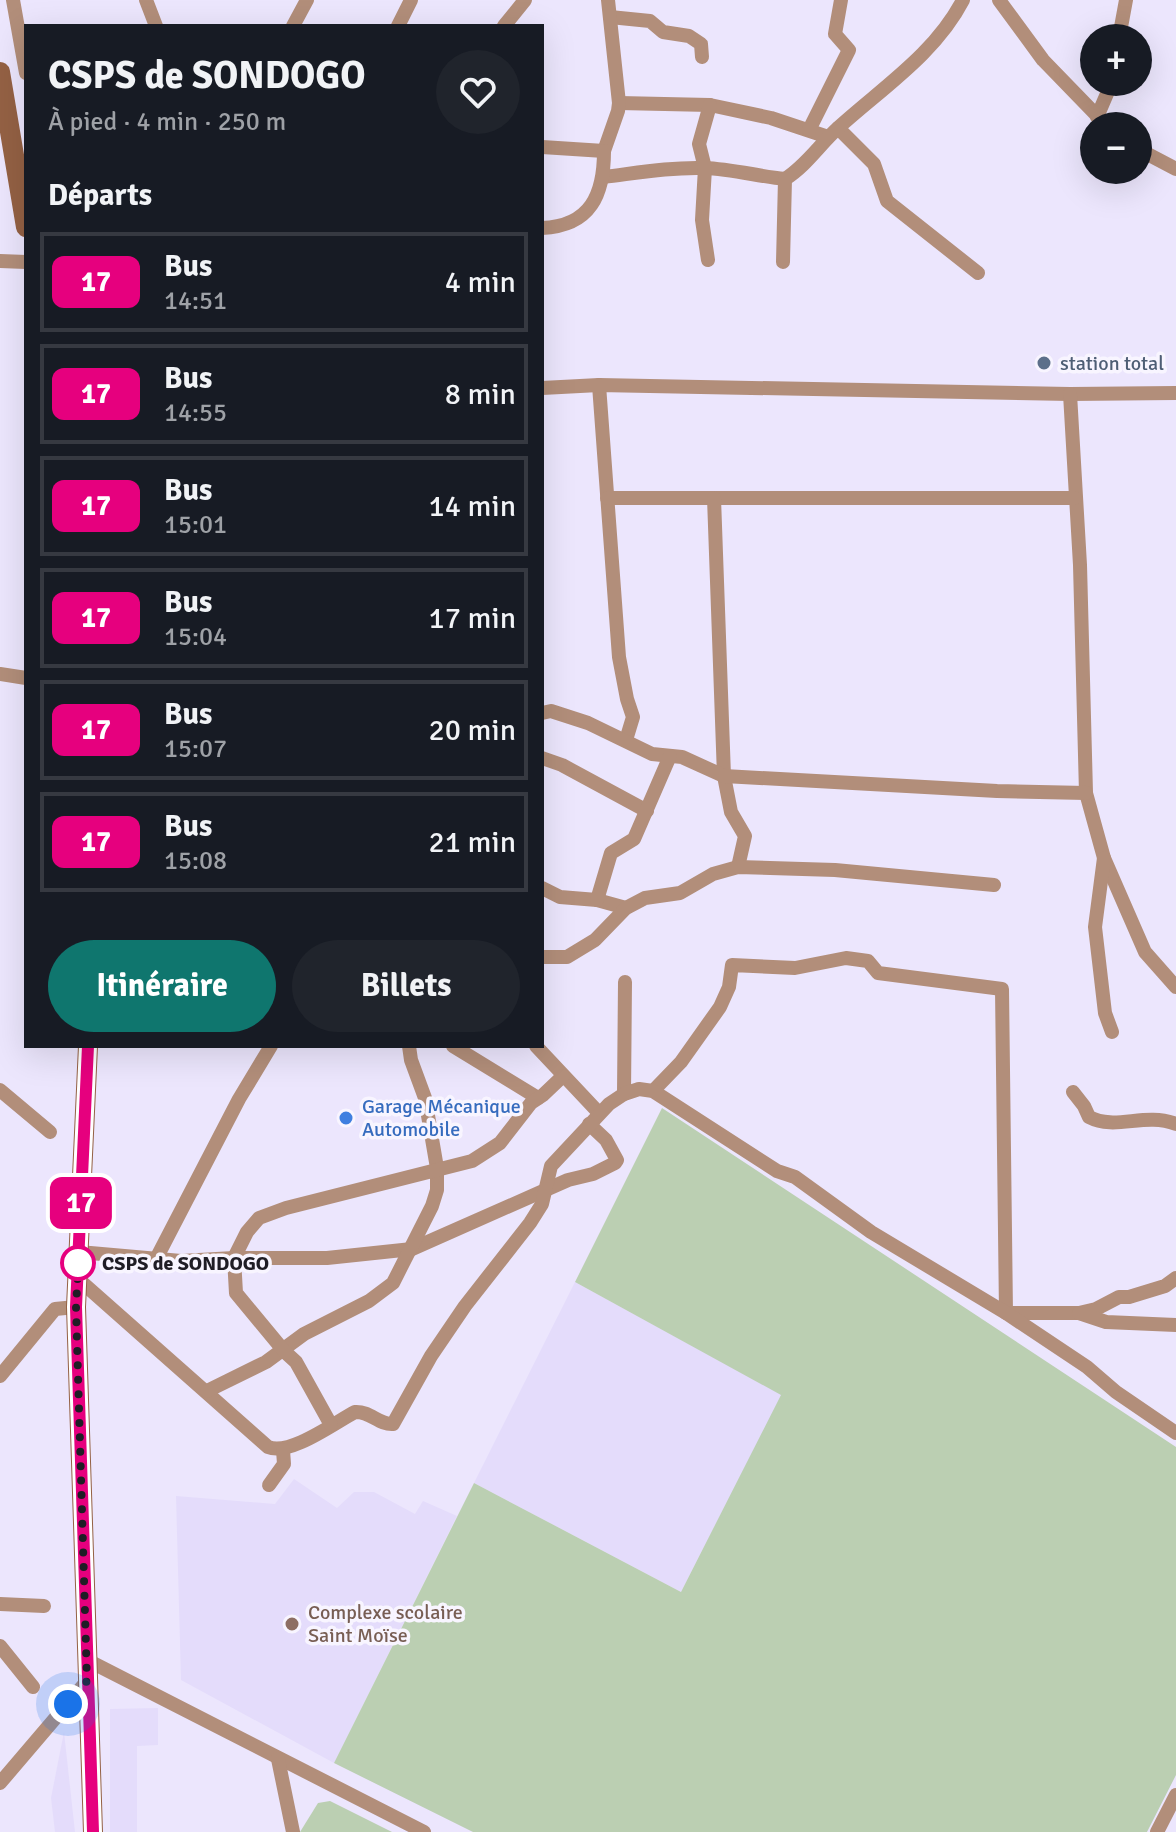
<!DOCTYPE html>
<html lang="fr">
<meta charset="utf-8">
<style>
:root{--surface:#171b24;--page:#20242c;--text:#f1f3f6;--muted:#9ea1a6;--line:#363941;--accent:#0f766e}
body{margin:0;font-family:Signika,sans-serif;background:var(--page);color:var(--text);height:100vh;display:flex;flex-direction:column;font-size:30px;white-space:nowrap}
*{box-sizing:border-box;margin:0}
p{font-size:26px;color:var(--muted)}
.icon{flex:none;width:44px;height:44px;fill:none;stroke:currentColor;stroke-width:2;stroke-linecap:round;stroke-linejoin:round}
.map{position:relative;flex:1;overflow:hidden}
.details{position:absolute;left:24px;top:24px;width:520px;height:1024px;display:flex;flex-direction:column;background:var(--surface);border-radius:0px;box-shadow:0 8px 32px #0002}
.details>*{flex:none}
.badge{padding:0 16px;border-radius:12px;font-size:28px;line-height:52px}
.controls{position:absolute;left:1080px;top:24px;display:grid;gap:16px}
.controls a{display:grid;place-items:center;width:72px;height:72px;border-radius:50%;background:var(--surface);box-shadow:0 8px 32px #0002;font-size:40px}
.you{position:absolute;width:40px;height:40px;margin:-20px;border:6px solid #fff;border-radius:50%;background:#1a73e8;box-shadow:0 0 0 12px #1a73e833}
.map>.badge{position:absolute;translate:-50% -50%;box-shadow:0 0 0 4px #fff}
h2{padding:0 24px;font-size:30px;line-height:72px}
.round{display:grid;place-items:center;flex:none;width:84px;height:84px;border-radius:42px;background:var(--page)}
.overview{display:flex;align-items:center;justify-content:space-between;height:136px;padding:0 24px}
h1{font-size:38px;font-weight:700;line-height:60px}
.button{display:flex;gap:16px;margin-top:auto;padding:16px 24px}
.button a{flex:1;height:92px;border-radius:48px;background:var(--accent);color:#fff;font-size:32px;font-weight:700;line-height:92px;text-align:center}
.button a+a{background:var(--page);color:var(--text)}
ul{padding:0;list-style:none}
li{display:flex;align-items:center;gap:24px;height:100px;margin:0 16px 12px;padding:0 8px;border:4px solid var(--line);border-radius:0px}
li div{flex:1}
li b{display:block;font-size:30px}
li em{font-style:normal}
li .badge{min-width:88px;font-weight:700;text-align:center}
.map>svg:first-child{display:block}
.built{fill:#e4dcfb}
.green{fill:#bbcfb2}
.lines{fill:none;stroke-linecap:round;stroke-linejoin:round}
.street{stroke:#b28e7a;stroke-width:14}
.secondary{stroke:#946144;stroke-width:20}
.line-casing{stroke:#fff;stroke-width:18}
.line{stroke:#e6007e;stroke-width:12}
.walk{stroke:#1f1d25;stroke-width:8;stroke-dasharray:0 14.4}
.service-dot{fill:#5c6f8a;stroke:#f8f5ff;stroke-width:3}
.shop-dot{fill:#3f7fe0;stroke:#f8f5ff;stroke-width:3}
.stop-dot{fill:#fff;stroke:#e6007e;stroke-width:4}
.education-dot{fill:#8d6e63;stroke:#f8f5ff;stroke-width:3}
.labels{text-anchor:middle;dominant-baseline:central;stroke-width:7;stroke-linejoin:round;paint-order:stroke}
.service-label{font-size:20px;fill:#4e5e75;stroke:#f8f5ff;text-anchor:start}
.shop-label{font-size:20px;fill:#366cbe;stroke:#f8f5ff;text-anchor:start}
.stop-label{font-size:20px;font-weight:bold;fill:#1f1d25;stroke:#f8f5ff;text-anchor:start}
.education-label{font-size:20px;fill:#785e54;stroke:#f8f5ff;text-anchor:start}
</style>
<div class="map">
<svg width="1176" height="1832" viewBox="0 0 1176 1832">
<rect width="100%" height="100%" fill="#ece6fd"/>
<!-- built -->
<g class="built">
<polygon points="575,1282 782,1395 681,1592 474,1483"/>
<polygon points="294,1479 337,1508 354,1492 374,1492 415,1514 423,1501 457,1516 334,1763 181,1680 176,1496 275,1504"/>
<polygon points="158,1708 158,1745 137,1746 137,1832 110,1832 110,1709"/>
<polygon points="64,1732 75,1832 55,1832 51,1798"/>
</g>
<!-- green -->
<g class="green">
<polygon points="662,1108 1176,1447 1176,1775 1147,1832 473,1832 334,1763 474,1483 681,1592 781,1395 575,1282"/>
<polygon points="330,1801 392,1832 300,1832 318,1803"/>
</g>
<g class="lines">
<!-- street -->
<g class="street">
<polyline points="13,0 26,73"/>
<polyline points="146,0 156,26"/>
<polyline points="999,0 1043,60 1107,126"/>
<polyline points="610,17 650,21 663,32 689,36 701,44 702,57"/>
<polyline points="293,26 307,0"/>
<polyline points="398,26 411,0"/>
<polyline points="504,26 525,0"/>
<polyline points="1119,38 1126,0"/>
<polyline points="619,103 710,105 771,118 828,137"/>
<polyline points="1097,117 1112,82"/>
<polyline points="838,128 874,164 887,201 978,273"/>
<polyline points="809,130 849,50 835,34 841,0"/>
<polyline points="542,147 604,151 618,111 619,103 608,0"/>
<polyline points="1138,149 1176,169"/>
<path d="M604 177C637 173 670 167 704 168 732 169 757 176 785 179"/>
<path d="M542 228C591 226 604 194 604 151"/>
<polyline points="708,260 702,220 705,168 699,144 710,105"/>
<polyline points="0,261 26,262"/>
<path d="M783 262 785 179C806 166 820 144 838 128 882 88 935 54 963 0"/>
<polyline points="599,385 619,657 627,699 633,717 626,740"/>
<polyline points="542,388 599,385 1070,394 1176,393"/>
<polyline points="1070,394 1080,565 1086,793 1104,858 1145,952 1176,987"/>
<polyline points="607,498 1075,498"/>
<polyline points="714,498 724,776 731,812 745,836 738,867"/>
<polyline points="0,674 26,678"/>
<polyline points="542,713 551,711 588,723 652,754 682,757 724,776 997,791 1086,793"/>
<polyline points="542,758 562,765 647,811"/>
<polyline points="1104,858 1095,927 1105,1013 1112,1032"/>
<polyline points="542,888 560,897 597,900 626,908"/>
<polyline points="597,900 611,853 634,839 670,756"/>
<polyline points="542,957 567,957 595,940 626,908 645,898 680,893 713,874 738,867 835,870 994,885"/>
<polyline points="453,1046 538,1098"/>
<polyline points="536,1046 599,1113"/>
<polyline points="0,1090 50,1132"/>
<polyline points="653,1091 681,1062 720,1007 729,987 732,965 795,968 846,958 868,961 878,973 1002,989 1006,1313 1079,1313 1096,1309 1119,1297 1129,1297 1165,1286 1176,1278"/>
<path d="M1073 1092 1084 1106 1089 1117C1116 1131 1144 1112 1176 1124"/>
<polyline points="624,1094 625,982"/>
<polyline points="79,1252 181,1261 234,1258 327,1258 412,1249 568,1180 593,1174 615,1163 617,1160 606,1140 589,1124"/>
<polyline points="156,1259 239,1099 271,1046"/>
<path d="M77 1278 268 1447C290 1456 334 1423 355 1412 370 1411 379 1425 393 1424L431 1356 465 1306 530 1223 542 1204 551 1166 609 1104 624 1094 639 1089 653 1091 777 1171 795 1177 871 1232 1006 1313 1087 1367 1116 1392 1176 1433"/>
<polyline points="1079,1313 1106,1322 1176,1325"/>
<polyline points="0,1376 55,1309 76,1307"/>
<polyline points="207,1391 266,1362 304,1334 369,1301 393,1283 432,1206 437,1190 437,1168 425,1098 411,1060 409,1046"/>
<polyline points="331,1425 296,1362 284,1351 236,1293 234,1258 247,1232 259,1218 286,1208 472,1161 500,1143 531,1103 543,1095 563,1076"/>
<polyline points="269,1485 284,1464 283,1450"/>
<polyline points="0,1604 44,1606"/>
<polyline points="0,1646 33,1687"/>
<polyline points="87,1660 424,1832"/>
<polyline points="278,1759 293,1832"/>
<polyline points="0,1783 87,1681"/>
<polyline points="1157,1832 1176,1795"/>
</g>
<!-- secondary -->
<g class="secondary">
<polyline points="0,72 26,227"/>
<polyline points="88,1046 76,1307 93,1832"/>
</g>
</g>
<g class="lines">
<!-- line casing -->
<g class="line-casing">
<polyline id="line" points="88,1046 76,1307 93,1832"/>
</g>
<!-- line -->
<use href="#line" class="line"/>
<!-- walk -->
<polyline class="walk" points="68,1704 87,1681 76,1307 79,1252 78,1263"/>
</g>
<!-- markers -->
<circle class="service-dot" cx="1044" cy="363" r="8"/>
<circle class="shop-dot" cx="346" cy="1118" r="8"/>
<circle class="stop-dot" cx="78" cy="1263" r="16"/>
<circle class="education-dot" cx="292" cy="1624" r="8"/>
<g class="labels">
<!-- service labels -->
<g class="service-label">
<text x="1060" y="363">station total</text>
</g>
<!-- shop labels -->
<g class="shop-label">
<text x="362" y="1106">Garage Mécanique<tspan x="362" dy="23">Automobile</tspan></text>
</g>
<!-- stop labels -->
<g class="stop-label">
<text x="102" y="1263">CSPS de SONDOGO</text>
</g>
<!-- education labels -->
<g class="education-label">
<text x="308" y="1612">Complexe scolaire<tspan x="308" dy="23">Saint Moïse</tspan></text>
</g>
</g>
</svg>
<div class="controls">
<a>+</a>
<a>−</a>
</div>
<div class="you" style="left:68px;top:1704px"></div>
<b class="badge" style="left:81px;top:1203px;background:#e6007e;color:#fff">17</b>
<section class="details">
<div class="overview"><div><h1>CSPS de SONDOGO</h1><p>À pied · 4 min · 250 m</p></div><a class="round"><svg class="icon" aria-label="heart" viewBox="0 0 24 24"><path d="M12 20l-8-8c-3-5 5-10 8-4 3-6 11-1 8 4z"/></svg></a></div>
<h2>Départs</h2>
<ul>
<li><span class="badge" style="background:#e6007e;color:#fff">17</span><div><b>Bus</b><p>14:51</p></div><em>4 min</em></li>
<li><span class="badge" style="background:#e6007e;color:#fff">17</span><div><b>Bus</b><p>14:55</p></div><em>8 min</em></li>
<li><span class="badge" style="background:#e6007e;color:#fff">17</span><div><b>Bus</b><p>15:01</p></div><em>14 min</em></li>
<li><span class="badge" style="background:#e6007e;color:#fff">17</span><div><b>Bus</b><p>15:04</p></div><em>17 min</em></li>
<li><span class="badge" style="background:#e6007e;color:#fff">17</span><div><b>Bus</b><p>15:07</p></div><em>20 min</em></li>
<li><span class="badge" style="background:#e6007e;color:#fff">17</span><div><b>Bus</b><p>15:08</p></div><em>21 min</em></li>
</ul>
<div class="button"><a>Itinéraire</a><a>Billets</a></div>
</section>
</div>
